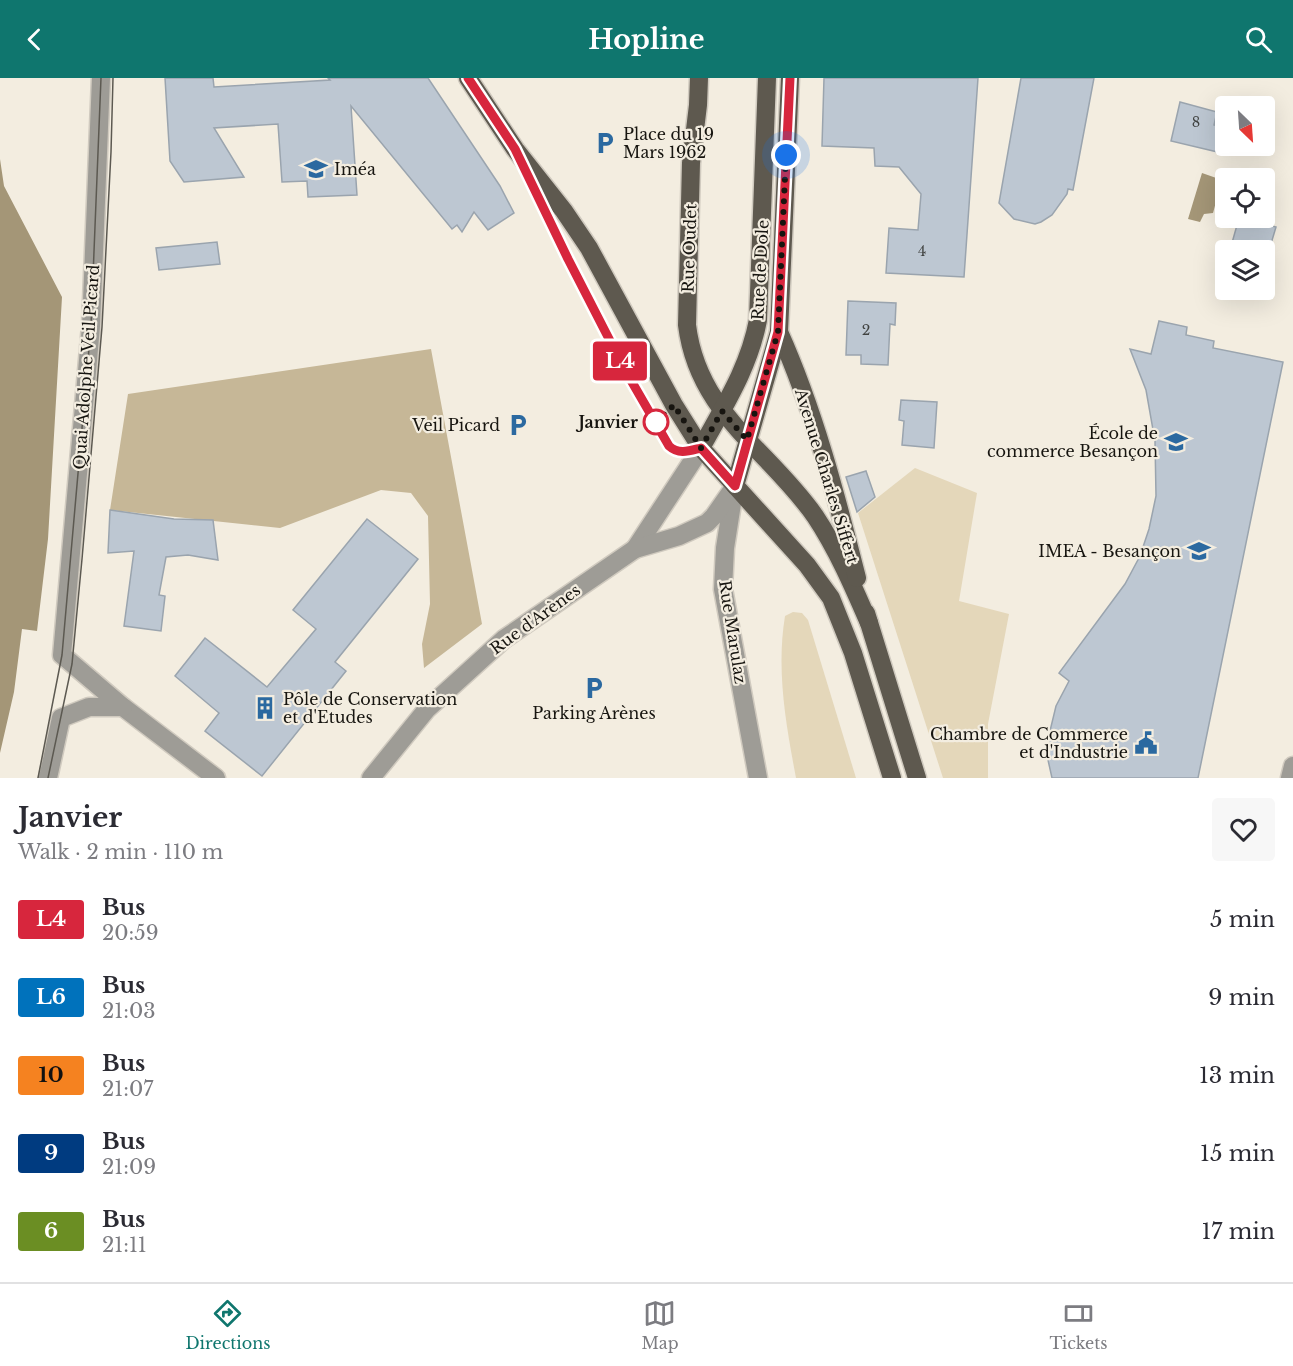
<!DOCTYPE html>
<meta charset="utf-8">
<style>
:root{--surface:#fff;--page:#f7f7f7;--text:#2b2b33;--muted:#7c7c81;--line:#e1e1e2;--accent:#0f766e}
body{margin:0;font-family:"Libre Baskerville",serif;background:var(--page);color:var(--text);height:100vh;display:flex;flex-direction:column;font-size:22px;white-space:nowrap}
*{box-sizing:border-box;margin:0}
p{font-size:20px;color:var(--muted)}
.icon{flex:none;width:33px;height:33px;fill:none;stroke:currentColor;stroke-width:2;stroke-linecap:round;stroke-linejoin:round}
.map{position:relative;height:700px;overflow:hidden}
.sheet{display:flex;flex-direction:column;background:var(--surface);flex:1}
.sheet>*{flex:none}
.badge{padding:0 12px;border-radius:4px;font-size:21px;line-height:39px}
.needle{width:39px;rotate:155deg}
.tools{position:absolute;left:1215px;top:18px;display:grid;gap:12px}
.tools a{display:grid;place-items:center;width:60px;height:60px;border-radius:6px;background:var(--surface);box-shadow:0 6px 24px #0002;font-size:30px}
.you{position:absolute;width:30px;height:30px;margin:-15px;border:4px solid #fff;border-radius:50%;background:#1a73e8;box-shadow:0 0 0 9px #1a73e833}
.map>.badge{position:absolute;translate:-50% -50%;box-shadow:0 0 0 3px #fff}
.round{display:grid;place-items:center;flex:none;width:63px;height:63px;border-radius:6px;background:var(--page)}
.head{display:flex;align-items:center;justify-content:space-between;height:102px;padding:0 18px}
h1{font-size:28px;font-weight:700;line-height:45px}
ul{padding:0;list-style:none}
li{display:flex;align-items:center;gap:18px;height:78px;padding:0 18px}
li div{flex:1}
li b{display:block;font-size:22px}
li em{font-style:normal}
li .badge{min-width:66px;font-weight:700;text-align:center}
header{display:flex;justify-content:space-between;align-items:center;height:78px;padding:0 18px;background:var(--accent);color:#fff;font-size:27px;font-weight:700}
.tabs{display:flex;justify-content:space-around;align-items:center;height:84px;border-top:2px solid var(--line);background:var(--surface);font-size:16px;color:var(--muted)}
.tabs a{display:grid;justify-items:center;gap:3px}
.tabs .active{color:var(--accent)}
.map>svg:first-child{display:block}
.green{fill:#e4d7ba}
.forest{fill:#c6b797}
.water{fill:#a49677}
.building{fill:#bdc7d2;stroke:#9aa4ae;stroke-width:1.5}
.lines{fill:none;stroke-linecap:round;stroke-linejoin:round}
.minor-casing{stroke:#d0cabf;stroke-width:21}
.major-casing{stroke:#d0cabf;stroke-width:21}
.minor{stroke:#9e9c96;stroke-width:18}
.major{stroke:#5e594f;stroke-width:18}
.tram{stroke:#5c5951;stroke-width:1.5}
.line-casing{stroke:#fff;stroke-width:14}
.line{stroke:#d7263d;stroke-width:9}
.walk{stroke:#171510;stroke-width:6;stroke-dasharray:0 10.8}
.stop-dot{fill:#fff;stroke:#d7263d;stroke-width:3}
.labels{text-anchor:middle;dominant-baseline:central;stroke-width:4.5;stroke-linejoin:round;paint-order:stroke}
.number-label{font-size:14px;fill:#404240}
.poi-label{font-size:16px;fill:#171510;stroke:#f3ede0;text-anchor:end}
.street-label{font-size:16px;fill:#171510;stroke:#f3ede0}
.stop-label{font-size:16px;font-weight:bold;fill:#171510;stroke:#f3ede0;text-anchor:end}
</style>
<header><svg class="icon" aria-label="back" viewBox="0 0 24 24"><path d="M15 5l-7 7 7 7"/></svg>Hopline<svg class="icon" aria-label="search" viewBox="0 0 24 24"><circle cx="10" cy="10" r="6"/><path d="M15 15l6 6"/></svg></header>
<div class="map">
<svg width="1293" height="700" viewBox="0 0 1293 700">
<rect width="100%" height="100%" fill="#f3ede0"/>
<!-- green -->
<g class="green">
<polygon points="915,390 977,415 959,523 1009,536 988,646 988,700 943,700 858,435"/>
<path d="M793 534 802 535 808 542 856 700H796C786 647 776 592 785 538Z"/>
</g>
<!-- forest -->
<polygon class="forest" points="431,271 482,546 424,590 422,566 430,526 428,438 411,415 381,412 280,450 110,432 128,316"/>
<!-- water -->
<g class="water">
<polygon points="0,81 4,108 62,219 48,461 37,553 22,551 14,614 0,675"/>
<polygon points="1202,95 1222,102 1213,135 1204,136 1200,144 1188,141"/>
</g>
<!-- building -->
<g class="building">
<polygon points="165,0 213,0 214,9 330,2 328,0 428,0 500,108 514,135 488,152 474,134 462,154 457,147 452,151 351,28 357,117 308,119 307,103 282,104 278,46 214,50 244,99 184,104 170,83"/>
<polygon points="824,0 978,0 964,199 886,195 889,150 918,152 921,116 899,89 875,88 874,70 822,68"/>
<polygon points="1021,0 1094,0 1073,112 1068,111 1067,116 1052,137 1041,144 1035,146 1014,141 999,125"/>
<polygon points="1180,24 1217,34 1214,47 1226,50 1226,76 1171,63"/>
<polygon points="1239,140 1276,149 1264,189 1264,172 1226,172 1226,193 1218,191 1224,170 1230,172"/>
<polygon points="217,164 220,186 159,192 156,170"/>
<polygon points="848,223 896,225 895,247 890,246 888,287 861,286 861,277 846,277"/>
<polygon points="1159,243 1187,249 1186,257 1214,263 1213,270 1283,284 1198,700 1052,700 1048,682 1049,657 1056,628 1069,603 1059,595 1125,506 1140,478 1149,451 1156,418 1155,363 1146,312 1130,271 1151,276"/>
<polygon points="901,322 937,324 934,370 902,367 904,343 899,342"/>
<polygon points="866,393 875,419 857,434 846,399"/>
<polygon points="110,432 174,441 213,442 218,482 188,477 166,479 159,517 165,518 161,553 124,548 134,473 108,475"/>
<polygon points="367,441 418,481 335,584 346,593 262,698 205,653 219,635 175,598 205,560 267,609 316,551 293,532"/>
</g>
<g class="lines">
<!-- minor casing -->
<g class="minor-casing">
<g id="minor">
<polyline points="101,0 91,248 62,577 123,629 216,700"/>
<polyline points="734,413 725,470 723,511 758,700"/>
<polyline points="635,471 701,370"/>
<polyline points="48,700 61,640 89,629 123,629"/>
<polyline points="371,700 427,631 504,561 635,471 679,458 707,445 714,438 735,408"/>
<polyline points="1290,700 1293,688"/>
</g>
</g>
<!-- major casing -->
<g class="major-casing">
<g id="major">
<polyline points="468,0 515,71 564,133 589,170 674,327 701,370 807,487 831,520 853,575 892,700"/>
<path d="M699 0 698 27 691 85 687 247C698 336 768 371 815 438 837 471 853 508 869 545"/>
<path d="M779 254C814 332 836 417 857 500"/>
<path d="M701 370C724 328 749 290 758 242L767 0"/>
<polyline points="735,408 779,254 790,0"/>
<polyline points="866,535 917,700"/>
</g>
</g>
<!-- minor -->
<use href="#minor" class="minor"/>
<!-- major -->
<use href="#major" class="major"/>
<!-- tram -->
<g class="tram">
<polyline points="38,700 62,577 91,248 101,0"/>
<polyline points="48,700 72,586 82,481 102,249 111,74 113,0"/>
</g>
</g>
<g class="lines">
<!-- line casing -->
<g class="line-casing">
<path id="line" d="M468 0 515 71 568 181 625 292 669 368C679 377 689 373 701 370L735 408 778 254 790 0"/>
</g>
<!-- line -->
<use href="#line" class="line"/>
<!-- walk -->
<polyline class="walk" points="656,344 674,327 701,370 722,333 747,362 778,254 786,77"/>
</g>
<!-- icons -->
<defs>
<g id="parking-bare" transform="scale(1.8)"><path d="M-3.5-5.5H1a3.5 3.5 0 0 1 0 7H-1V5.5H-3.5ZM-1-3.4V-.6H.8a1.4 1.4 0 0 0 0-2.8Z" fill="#2b69a0" stroke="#f3ede0" stroke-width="2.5" paint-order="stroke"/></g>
<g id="university-bare" transform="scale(1.8)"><path d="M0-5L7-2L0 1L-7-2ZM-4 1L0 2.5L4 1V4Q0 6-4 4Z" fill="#2b69a0" stroke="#f3ede0" stroke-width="2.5" paint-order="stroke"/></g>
<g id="building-bare" transform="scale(1.8)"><path d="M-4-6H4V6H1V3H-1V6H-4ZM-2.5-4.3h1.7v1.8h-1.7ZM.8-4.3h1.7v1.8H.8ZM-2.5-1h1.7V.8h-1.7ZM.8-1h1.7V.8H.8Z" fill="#2b69a0" stroke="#f3ede0" stroke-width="2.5" paint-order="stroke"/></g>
<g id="civic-bare" transform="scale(1.8)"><path d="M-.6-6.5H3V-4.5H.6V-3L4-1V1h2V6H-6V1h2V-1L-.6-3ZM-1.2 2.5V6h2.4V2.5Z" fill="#2b69a0" stroke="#f3ede0" stroke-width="2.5" paint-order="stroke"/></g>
</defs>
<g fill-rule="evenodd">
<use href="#parking-bare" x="605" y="65"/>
<use href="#university-bare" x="316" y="91"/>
<use href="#parking-bare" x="518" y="347"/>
<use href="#university-bare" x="1176" y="364"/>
<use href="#university-bare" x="1199" y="473"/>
<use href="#parking-bare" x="594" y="610"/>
<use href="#building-bare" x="265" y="630"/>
<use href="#civic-bare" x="1146" y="665"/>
</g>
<!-- markers -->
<circle class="stop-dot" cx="656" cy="344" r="12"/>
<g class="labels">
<!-- number labels -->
<g class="number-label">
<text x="1196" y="44">8</text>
<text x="922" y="173">4</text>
<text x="866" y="252">2</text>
</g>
<!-- poi labels -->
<g class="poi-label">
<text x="623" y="56" text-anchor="start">Place du 19<tspan x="623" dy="18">Mars 1962</tspan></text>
<text x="334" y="91" text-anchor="start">Iméa</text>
<text x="500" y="347">Veil Picard</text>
<text x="1158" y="355">École de<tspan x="1158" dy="18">commerce Besançon</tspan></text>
<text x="1181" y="473">IMEA - Besançon</text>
<text x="283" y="621" text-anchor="start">Pôle de Conservation<tspan x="283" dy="18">et d'Etudes</tspan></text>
<text x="594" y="635" text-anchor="middle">Parking Arènes</text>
<text x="1128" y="656">Chambre de Commerce<tspan x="1128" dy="18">et d'Industrie</tspan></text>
</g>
<!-- street labels -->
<g class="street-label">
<text transform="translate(689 170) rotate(-88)">Rue Oudet</text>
<text transform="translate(760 192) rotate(-87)">Rue de Dole</text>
<text transform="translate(86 289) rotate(-86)">Quai Adolphe Veil Picard</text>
<text transform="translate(827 398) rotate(73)">Avenue Charles Siffert</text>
<text transform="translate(535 541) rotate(-36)">Rue d'Arènes</text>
<text transform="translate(733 554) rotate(81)">Rue Marulaz</text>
</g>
<!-- stop labels -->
<g class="stop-label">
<text x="638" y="344">Janvier</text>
</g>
</g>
</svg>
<div class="tools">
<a><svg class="needle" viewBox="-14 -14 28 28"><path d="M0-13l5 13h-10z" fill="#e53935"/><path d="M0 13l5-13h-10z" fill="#7c7c81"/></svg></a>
<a><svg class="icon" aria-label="locate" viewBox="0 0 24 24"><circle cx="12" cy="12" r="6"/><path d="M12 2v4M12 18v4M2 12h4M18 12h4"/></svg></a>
<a><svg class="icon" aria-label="layers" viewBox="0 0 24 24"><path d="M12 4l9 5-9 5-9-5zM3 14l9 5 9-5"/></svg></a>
</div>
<div class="you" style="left:786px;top:77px"></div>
<b class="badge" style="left:620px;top:283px;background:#d7263d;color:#fff">L4</b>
</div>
<section class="sheet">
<div class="head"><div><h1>Janvier</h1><p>Walk · 2 min · 110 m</p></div><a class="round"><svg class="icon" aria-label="heart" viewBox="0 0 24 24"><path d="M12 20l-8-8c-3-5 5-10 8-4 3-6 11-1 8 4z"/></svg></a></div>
<ul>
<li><span class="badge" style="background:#d7263d;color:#fff">L4</span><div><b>Bus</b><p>20:59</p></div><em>5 min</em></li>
<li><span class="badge" style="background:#0072bc;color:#fff">L6</span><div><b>Bus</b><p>21:03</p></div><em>9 min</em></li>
<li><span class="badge" style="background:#f58220;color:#111">10</span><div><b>Bus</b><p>21:07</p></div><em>13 min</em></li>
<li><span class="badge" style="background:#003b80;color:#fff">9</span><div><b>Bus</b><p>21:09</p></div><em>15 min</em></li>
<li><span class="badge" style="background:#6b8e23;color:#fff">6</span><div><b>Bus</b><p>21:11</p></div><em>17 min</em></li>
</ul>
</section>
<nav class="tabs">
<a class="active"><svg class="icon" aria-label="directions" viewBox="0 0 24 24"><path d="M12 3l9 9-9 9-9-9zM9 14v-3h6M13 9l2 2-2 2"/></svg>Directions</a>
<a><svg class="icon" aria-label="map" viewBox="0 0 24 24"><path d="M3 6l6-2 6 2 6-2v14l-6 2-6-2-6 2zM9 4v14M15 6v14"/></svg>Map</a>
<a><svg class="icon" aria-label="tickets" viewBox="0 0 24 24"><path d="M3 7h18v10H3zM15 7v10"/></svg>Tickets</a>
</nav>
